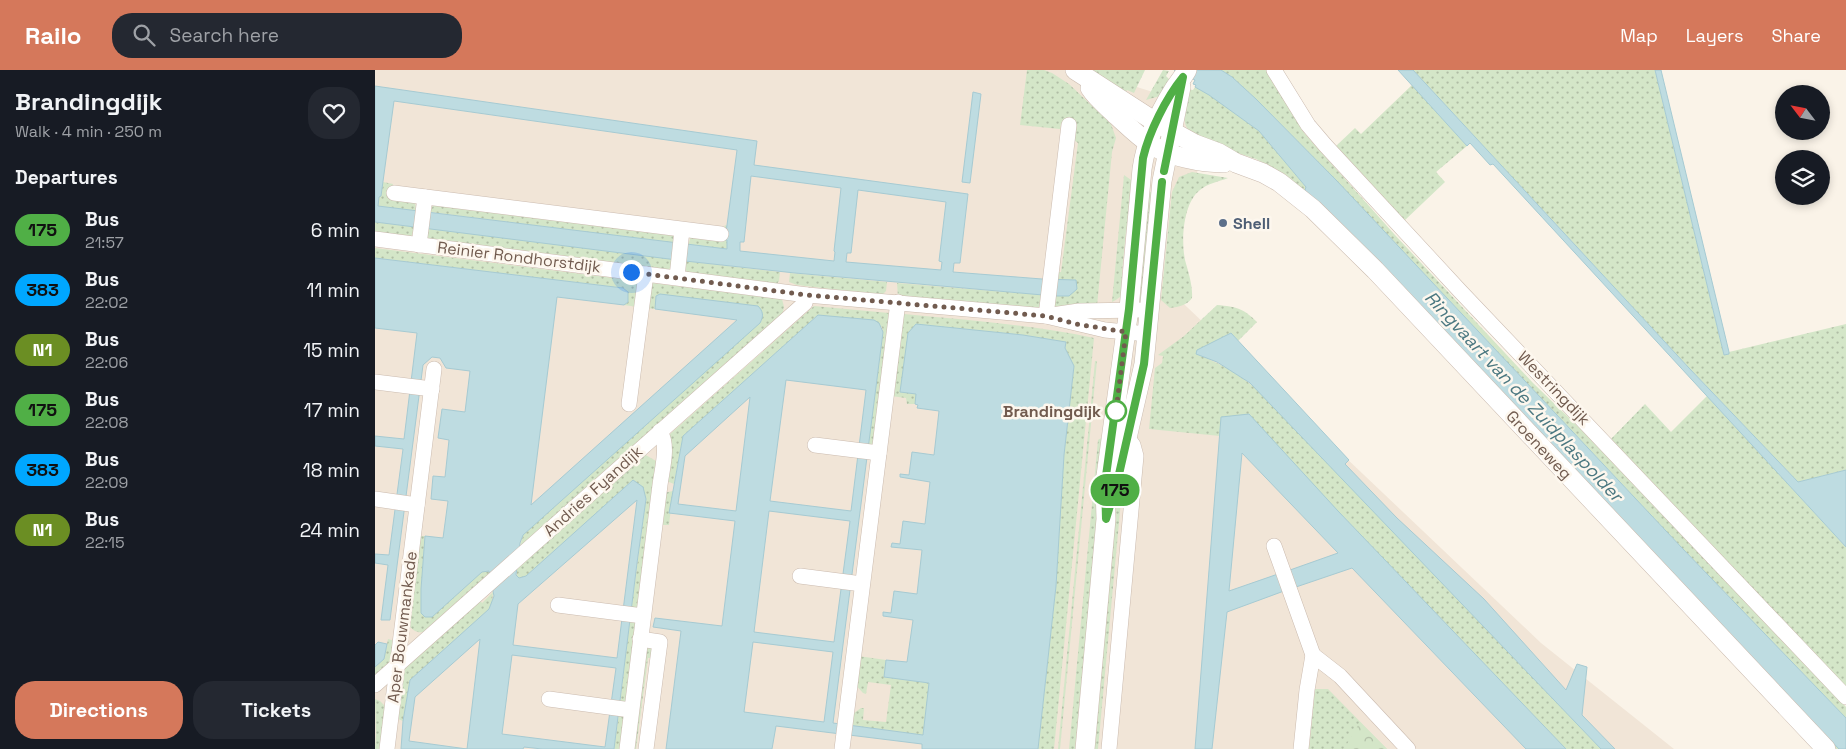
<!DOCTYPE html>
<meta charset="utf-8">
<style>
:root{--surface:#171b24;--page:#242831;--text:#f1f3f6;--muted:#9ea1a6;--accent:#d5785b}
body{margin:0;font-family:"Space Grotesk",sans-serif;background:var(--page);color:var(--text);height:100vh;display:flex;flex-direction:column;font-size:19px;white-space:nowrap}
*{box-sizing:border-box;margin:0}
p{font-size:16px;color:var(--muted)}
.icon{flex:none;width:28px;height:28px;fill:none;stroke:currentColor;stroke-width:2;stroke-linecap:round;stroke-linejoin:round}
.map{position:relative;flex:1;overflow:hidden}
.panel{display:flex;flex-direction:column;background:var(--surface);width:375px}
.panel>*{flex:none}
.badge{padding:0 10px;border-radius:16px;font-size:18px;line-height:32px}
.needle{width:32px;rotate:302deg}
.fabs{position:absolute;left:1400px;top:15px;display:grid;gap:10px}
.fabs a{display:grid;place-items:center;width:55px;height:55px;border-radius:50%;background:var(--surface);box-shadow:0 2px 8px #0003;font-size:25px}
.you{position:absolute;width:25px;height:25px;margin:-12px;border:4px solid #fff;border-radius:50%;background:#1a73e8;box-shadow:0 0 0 8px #1a73e833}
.map>.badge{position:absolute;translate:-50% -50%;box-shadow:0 0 0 2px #fff}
h2{padding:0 15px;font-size:19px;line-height:45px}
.round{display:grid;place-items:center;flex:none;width:52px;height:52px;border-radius:20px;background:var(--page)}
.overview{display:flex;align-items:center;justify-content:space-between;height:85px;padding:0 15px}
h1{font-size:24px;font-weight:600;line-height:38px}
.primary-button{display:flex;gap:10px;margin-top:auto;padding:10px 15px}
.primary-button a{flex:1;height:58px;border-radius:20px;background:var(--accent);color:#fff;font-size:20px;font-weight:600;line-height:58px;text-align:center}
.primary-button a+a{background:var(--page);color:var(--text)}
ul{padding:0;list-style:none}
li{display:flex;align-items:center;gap:15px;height:60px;padding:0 15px}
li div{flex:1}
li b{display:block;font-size:19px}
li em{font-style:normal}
li .badge{min-width:55px;font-weight:700;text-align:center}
header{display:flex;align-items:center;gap:30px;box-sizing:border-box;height:70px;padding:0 25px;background:var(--accent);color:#fff}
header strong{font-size:24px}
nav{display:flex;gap:28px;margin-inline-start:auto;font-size:18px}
.search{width:350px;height:45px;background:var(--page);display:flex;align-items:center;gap:12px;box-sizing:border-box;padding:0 18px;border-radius:20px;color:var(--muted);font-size:19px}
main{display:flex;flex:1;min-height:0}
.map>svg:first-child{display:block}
.residential{fill:#f1e5d7}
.grass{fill:url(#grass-dots)}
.park{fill:url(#park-crowns)}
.water{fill:#bedce1;stroke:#a6cad2;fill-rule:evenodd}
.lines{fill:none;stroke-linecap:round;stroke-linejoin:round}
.minor-casing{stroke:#cbbbaf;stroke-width:16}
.tertiary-casing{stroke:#cbbbaf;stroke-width:20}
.minor{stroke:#fff;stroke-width:15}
.tertiary{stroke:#fff;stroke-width:19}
.line-casing{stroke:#fff;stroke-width:11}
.line{stroke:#50af46;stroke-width:8}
.walk{stroke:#715b4f;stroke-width:5;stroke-dasharray:0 9}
.service-dot{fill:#5c6f8a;stroke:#fdf7ee;stroke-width:2}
.stop-dot{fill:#fff;stroke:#50af46;stroke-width:2.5}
.labels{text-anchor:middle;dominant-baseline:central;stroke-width:5;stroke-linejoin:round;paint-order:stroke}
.service-label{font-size:16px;font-weight:bold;fill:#4e5e75;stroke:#fdf7ee;text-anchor:start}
.street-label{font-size:16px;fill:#715b4f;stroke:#fdf7ee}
.stop-label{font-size:16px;font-weight:bold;fill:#715b4f;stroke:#fdf7ee;text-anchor:end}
.water-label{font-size:18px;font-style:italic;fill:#4b7881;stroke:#fdf7ee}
</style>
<header>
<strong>Railo</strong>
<div class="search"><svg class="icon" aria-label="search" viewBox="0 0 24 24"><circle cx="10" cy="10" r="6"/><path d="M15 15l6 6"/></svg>Search here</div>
<nav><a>Map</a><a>Layers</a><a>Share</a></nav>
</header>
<main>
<section class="panel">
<div class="overview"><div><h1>Brandingdijk</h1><p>Walk · 4 min · 250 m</p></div><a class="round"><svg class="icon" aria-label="heart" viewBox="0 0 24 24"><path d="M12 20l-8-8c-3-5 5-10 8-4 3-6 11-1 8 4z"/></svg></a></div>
<h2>Departures</h2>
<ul>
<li><span class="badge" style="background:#50af46;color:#111">175</span><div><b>Bus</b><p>21:57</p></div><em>6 min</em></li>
<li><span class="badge" style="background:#00a7ff;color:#111">383</span><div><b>Bus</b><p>22:02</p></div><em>11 min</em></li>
<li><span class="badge" style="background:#6b8e23;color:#fff">N1</span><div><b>Bus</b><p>22:06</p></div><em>15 min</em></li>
<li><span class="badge" style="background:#50af46;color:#111">175</span><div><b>Bus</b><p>22:08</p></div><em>17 min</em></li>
<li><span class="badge" style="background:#00a7ff;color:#111">383</span><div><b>Bus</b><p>22:09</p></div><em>18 min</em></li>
<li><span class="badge" style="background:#6b8e23;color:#fff">N1</span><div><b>Bus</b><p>22:15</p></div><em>24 min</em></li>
</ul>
<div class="primary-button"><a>Directions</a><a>Tickets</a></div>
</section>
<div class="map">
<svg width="1471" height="679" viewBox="0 0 1471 679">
<defs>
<pattern id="grass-dots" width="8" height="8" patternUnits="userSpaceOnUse" patternTransform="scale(1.25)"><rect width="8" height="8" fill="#d4e6c8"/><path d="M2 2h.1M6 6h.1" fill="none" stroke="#b0bda5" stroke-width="1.8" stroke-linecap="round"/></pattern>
<pattern id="park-crowns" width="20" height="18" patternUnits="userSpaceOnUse" patternTransform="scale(1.25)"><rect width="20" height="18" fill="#d4e6c8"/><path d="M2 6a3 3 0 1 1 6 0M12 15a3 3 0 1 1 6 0" fill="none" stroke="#b0bda5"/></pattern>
</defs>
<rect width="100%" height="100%" fill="#faf3e8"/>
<!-- residential -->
<polygon class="residential" points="0,0 708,0 838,41 792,218 1166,573 1299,679 0,679"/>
<!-- grass -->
<g class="grass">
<polygon points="652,0 669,0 677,3 694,14 736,54 741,68 737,82 722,236 681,238 678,234 682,202 686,202 703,73 699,70 700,56 686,53 685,59 645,55"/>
<polygon points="718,0 770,0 759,23 752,20 750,24"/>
<polygon points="788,0 794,1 791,6 796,11 785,26 771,30"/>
<polygon points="846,0 891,0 899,8 930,64 1020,165 1158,313 1221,374 1464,629 1471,637 1471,648 1307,478 962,111 881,29 857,7"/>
<polygon points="1038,0 1280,0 1349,285 1354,284 1354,282 1471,254 1471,400 1423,412 1314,298"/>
<polygon points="1037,15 1092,76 1061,102 1070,112 1029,151 961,76 980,58 986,64"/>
<path d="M820 17 833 24 884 61 931 117 996 183 1289 496 1464 679H1460L896 97 881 89 822 70C804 57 809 38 812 19L818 20Z"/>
<path d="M817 102 853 108C843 112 833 113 825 120 808 133 806 170 810 190 813 201 818 216 817 228 812 235 804 237 795 238L786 230 797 122 804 107Z"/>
<path d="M749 105 759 112 758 151 751 161 747 202 752 212C750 223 747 227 737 232Z"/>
<polygon points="8,112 18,114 16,128 40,131 41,141 3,136 4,126 6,126"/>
<polygon points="769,119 780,124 767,231 764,233 762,232"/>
<polygon points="59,133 298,163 299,173 55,142"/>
<polygon points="0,152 39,157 37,165 34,168 0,164"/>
<polygon points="350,155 352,156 350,169 353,170 352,179 313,175 316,166 348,160"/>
<polygon points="53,158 297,189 296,197 292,201 55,171 52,166"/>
<polygon points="0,178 262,211 263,237 249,235 253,232 253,222 248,218 0,188"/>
<polygon points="310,191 405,202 404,211 401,215 312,203 310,200"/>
<polygon points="415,203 512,212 511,221 507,225 422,215 414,212"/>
<polygon points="277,213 407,229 409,237 407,246 144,481 148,465 387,250 281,226 280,239 271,238"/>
<polygon points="522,213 669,225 668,233 663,238 523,227"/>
<path d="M842 235C862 237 868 238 882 252L863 271 856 263 821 284C852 296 872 309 895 332L1226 679H1191L963 441 846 348 845 366 774 359 780 298 787 293 788 286 783 285 809 266Z"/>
<polygon points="439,236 514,243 500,377 493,377 508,262 507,257 443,245 308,366 299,414 289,410 295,364"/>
<path d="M529 244C593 250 656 255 719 268L679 679H663L681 516 689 385 699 297 690 278V272L648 265 541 255 525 321 542 324 540 334H532L531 328 516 326 525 249Z"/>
<polygon points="720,291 722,291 685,679 683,679"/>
<polygon points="1332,326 1471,477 1471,617 1235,370 1270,334 1296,362"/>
<polygon points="726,368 732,369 721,464 700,679 694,679 723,370"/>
<polygon points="269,384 281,391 264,540 256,541 271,429 258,410 151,506 144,508 142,507 142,494"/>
<polygon points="753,385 752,432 746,431 723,679 718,679 737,465 742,431"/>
<polygon points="298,421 294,455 287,455 288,423"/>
<path d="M43 466H50L46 519V543L57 547 106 502 114 501 115 507 49 562C42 563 38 561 34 555Z"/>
<polygon points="118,522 117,533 114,539 35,610 28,651 23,649 27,600 105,530 107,533"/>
<polygon points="255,549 262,552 252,633 245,634"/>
<polygon points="13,569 20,571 18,593 0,609 0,597 9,589"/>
<polygon points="268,577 278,578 277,588 273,588 261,679 255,679"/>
<polygon points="483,586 511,590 509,607 554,613 548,665 474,655 475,646 486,638 489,638 488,650 511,652 516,615 493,612 491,624 488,623 479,613"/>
<polygon points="940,619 953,619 1012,679 934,679"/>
<polygon points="0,629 5,631 10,636 7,679 0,679 1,664"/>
<polygon points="244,643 251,645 247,679 239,679"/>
</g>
<!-- park -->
<polygon class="park" points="985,652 1012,679 969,679"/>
<!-- water -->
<g class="water">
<polygon points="799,0 846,0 857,7 881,29 962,111 1307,478 1471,648 1471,679 1464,679 1289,496 996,183 930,120 931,117 884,61 834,25 820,17 821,15 818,14 820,10"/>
<polygon points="1023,0 1038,0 1314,298 1423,412 1471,400 1471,477 1118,94 1115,95 1095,73 1092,76"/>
<polygon points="1280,0 1286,0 1354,282 1354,284 1349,285"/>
<path d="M0 16 382 71 379 95 593 124 585 193H579L578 202 667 209 701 210 702 219 694 226H679L420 203 310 191 0 152ZM19 31 362 80 350 170H352V179L3 136 4 127 6 126ZM376 106 466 118 459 181 460 182 459 191 365 181V172H369ZM483 120 571 132 564 191 567 192 566 200 471 192 472 183H476Z"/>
<polygon points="598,22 606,24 595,113 587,112"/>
<path d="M0 188 248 218 253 222V232L249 235 182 227 156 435 362 250 280 239 281 226 285 224 383 236C388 241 389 246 385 253L148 465 145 473 141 505 144 508 151 506 258 410 268 417 271 429 262 493 239 679H167L149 677 148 679H26L28 651 35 610 114 539 119 526 114 501 107 502 57 547H50L46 543V519L50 466 68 468 73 431 56 429 58 406 70 407 74 370 63 368 67 339 90 342 95 301 71 298 65 288 57 287 48 295 15 550H6L13 495 0 493V484L14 485 28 379 0 376V366L29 369 42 263 0 258ZM262 430 242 588 138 575 143 534ZM105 569 92 679 34 671 40 627ZM137 585 241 598 230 677 127 664Z"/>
<path d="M443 245 499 250 504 253 508 262 458 653 548 665 554 613 509 607 511 590 532 592 538 550 508 546V542L516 543 519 521 542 524 547 480 516 477 517 473 525 474 528 451 550 454 555 412 525 407V404L534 405 537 382 559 385 564 341 542 338 543 335 540 334 541 324 525 322 533 263 541 254 648 265 691 272 690 278 699 296 689 385 681 516 663 679H547V674L401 656 397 679H291L306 561 278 557 280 548 347 556 360 451 294 443 308 366ZM411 310 491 320 476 441 395 431ZM375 327 361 441 303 434 310 386ZM394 441 475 451 459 572 379 562ZM378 572 458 582 449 652 369 642Z"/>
<polygon points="856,263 974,390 970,394 1022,448 1109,529 1191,620 1202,594 1212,597 1207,645 1240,679 1226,679 875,313 842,292 821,284 822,280"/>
<polygon points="874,344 963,441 1191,679 1151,679 977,498 921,517 915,500 963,483 867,383 854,521 903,504 909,521 852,542 837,679 820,679 846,347"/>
<polygon points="3,572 12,574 9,589 0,597 0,575"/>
</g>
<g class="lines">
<!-- minor casing -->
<g class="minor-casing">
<g id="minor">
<polyline points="899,0 933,55 950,75 1085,221 1471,627"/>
<polyline points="19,123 346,164"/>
<polyline points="0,169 432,225 671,246 730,260 773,264"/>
<polyline points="44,175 50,127"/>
<polyline points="302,207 307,160"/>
<polyline points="677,245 704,241 764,240"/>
<polyline points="671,246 694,55"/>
<polyline points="0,312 57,319"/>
<polyline points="254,334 271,204"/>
<polyline points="440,375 504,383"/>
<polyline points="0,429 42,435"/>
<polyline points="899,476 938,585"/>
<polyline points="425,506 487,514"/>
<polyline points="183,535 268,546"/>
<polyline points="265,569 285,572 271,679"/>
<polyline points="0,615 430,233 432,225"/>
<polyline points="174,629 256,640"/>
<polyline points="12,679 59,299"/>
<path d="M252 679 285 415C287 399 294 376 285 361"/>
<polyline points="467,679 523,232"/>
<polyline points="734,679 761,386 758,375 752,367"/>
<polyline points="926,679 932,620 938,585 965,606 1033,679"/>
</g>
</g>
<!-- tertiary casing -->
<g class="tertiary-casing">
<g id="tertiary">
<polyline points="700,0 782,53 820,74 844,83 861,93 888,103 904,112 938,139 1000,200 1451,679"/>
<path d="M715 18C722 29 733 37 742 46 752 55 763 66 775 74 795 87 826 93 849 93"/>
<polyline points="741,416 769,294 787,111 806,17"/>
<path d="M710 679 731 449 730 413 754 239 767 99C771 71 784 43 799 19 803 13 808 7 812 0"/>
</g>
</g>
<!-- minor -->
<use href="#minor" class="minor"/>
<!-- tertiary -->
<use href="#tertiary" class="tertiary"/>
</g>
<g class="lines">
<!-- line casing -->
<g class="line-casing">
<path id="line" d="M787 112 769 294 742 413 731 449 730 413 754 239 768 88C774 62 791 28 808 7L789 101"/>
</g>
<!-- line -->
<use href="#line" class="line"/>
<!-- walk -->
<polyline class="walk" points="256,202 432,225 671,246 701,254 751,262 741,341"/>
</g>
<!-- markers -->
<circle class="service-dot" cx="848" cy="153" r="5"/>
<circle class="stop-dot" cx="741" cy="341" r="10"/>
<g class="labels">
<!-- service labels -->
<g class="service-label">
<text x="858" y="153">Shell</text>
</g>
<!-- street labels -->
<g class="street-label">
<text transform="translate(144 187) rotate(7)">Reinier Rondhorstdijk</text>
<text transform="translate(1179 318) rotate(46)">Westringdijk</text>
<text transform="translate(1164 375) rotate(47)">Groeneweg</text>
<text transform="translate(218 421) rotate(-42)">Andries Fyandijk</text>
<text transform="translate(27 557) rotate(-83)">Aper Bouwmankade</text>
</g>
<!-- stop labels -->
<g class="stop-label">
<text x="726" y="341">Brandingdijk</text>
</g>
<!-- water labels -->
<g class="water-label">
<text transform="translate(1149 326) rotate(47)">Ringvaart van de Zuidplaspolder</text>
</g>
</g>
</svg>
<div class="fabs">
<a><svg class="needle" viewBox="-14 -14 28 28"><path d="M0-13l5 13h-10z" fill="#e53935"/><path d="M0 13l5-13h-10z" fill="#9ea1a6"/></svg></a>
<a><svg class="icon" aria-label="layers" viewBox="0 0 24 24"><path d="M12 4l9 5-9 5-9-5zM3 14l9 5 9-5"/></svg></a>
</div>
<div class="you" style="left:256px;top:202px"></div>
<b class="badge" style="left:740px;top:420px;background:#50af46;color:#111">175</b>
</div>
</main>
